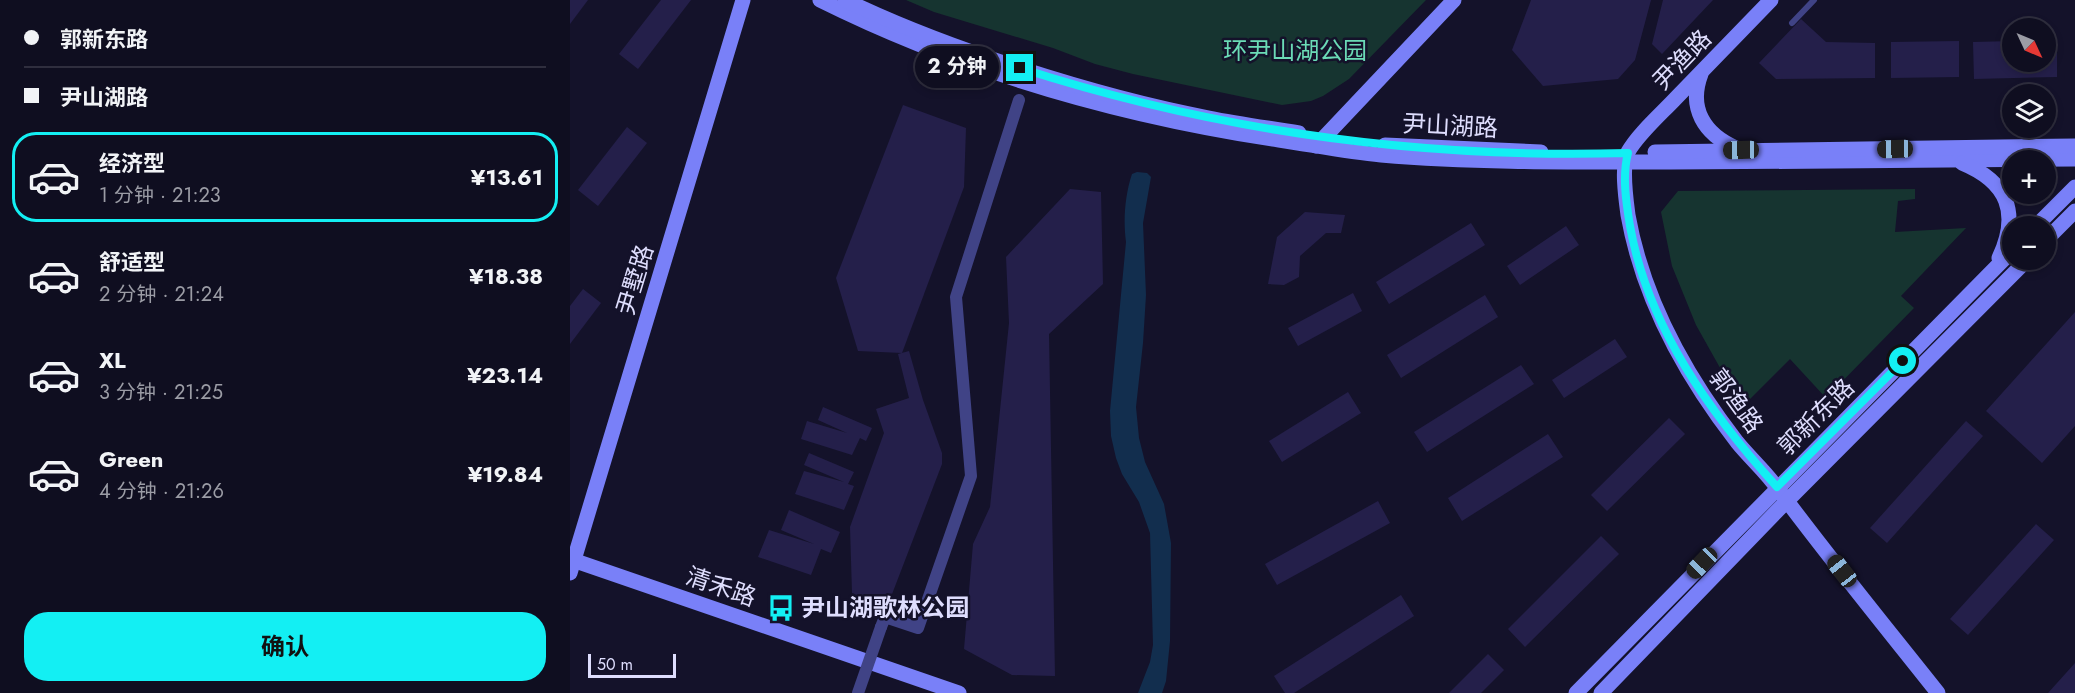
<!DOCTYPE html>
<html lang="zh">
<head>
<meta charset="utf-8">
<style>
  :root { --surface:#0f0e20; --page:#1d1c2d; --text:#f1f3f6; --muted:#9b9ca5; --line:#2f2e3e; --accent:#13eff3 }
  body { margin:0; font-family:Jost,"Noto Sans SC",sans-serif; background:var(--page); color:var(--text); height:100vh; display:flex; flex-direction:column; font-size:22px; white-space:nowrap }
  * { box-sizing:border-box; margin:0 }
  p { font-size:20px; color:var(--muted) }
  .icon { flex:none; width:33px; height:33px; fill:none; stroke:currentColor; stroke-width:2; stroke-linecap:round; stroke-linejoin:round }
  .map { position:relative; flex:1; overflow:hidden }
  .side { display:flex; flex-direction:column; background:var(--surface); width:570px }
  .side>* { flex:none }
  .hud { display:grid; align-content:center; height:132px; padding:0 24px; background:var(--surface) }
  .needle { width:39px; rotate:134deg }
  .controls { position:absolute; left:1432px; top:18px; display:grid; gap:12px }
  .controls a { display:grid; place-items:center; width:54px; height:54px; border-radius:50%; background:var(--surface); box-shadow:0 3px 9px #0003,0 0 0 2px var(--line); font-size:30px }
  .scale { position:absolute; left:18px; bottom:15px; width:88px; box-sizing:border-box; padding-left:6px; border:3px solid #deddfd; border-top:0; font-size:16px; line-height:21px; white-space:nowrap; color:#deddfd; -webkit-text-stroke:4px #14122a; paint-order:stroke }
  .end { position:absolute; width:27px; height:27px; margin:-14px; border:8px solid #13eff3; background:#111; box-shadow:0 0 0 3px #111 }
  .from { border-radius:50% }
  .bubble { position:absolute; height:42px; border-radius:21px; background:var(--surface); box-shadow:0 3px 9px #0003,0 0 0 2px var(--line); font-size:20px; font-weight:700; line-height:42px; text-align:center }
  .car { position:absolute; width:18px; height:36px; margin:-18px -9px; border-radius:8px; box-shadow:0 0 4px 2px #0007; background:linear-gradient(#222 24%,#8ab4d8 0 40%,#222 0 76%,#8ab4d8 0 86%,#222 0) }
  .hud b { display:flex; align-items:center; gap:21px; height:57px; font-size:22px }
  .hud b+b { border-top:2px solid var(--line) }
  .hud i { width:15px; height:15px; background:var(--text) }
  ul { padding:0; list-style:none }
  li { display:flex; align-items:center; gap:18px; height:90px; margin:0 12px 9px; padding:0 12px; border:3px solid transparent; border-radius:24px }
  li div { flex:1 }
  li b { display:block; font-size:22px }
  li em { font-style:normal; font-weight:700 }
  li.on { border-color:var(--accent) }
  li>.icon { width:54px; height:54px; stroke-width:1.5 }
  .cta { display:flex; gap:12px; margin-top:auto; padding:12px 24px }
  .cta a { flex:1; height:69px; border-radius:24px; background:var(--accent); color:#111; font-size:24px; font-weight:700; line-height:69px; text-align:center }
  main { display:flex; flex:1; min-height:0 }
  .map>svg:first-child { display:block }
  .green { fill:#163430 }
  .water { fill:#122e4e }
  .building { fill:#241f4a }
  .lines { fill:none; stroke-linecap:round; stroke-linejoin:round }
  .lane { stroke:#404386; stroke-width:6 }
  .street { stroke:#404386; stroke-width:12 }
  .secondary { stroke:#7980f8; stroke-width:15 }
  .street-bridge { stroke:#404386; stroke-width:12 }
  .route { stroke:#13eff3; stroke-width:8 }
  .labels { text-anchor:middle; stroke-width:5; stroke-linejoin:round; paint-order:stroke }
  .park-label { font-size:24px; fill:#6bdbb6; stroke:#14122a }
  .street-label { font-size:24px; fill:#deddfd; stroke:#14122a }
  .poi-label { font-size:24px; font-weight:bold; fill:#deddfd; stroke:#14122a; text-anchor:start }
</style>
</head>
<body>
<main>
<section class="side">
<div class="hud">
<b><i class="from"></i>郭新东路</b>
<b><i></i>尹山湖路</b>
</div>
<ul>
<li class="on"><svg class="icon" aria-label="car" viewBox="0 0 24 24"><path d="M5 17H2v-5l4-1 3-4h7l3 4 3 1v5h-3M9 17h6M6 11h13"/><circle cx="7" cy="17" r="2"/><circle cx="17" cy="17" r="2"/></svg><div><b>经济型</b><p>1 分钟 · 21:23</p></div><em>¥13.61</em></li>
<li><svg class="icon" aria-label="car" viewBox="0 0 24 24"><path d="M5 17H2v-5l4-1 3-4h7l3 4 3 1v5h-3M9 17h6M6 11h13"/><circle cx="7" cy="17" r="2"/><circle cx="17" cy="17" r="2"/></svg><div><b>舒适型</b><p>2 分钟 · 21:24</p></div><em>¥18.38</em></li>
<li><svg class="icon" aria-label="car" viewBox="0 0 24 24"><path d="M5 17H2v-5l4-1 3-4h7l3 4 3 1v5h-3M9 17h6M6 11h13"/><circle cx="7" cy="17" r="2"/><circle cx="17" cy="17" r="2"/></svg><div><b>XL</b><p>3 分钟 · 21:25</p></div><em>¥23.14</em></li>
<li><svg class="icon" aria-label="car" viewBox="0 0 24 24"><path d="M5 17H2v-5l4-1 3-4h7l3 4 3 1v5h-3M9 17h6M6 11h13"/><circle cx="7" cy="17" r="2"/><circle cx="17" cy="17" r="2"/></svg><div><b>Green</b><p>4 分钟 · 21:26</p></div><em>¥19.84</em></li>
</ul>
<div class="cta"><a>确认</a></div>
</section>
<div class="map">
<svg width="1505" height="693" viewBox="0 0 1505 693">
  <rect width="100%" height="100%" fill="#14122a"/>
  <g class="green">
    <polygon points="336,0 856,0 779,79 753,96 741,101 712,105 563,74 525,64 483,48 364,12"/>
    <polygon points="1345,189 1345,199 1328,201 1325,232 1396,228 1331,296 1344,308 1256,398 1220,359 1172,407 1126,325 1102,266 1091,212 1108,191"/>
  </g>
  <path class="water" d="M567,172L577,173L581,177L573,223L576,295L573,343L566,407L569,438L575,462L594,504L601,543L600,641L596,681L592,693H568L580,662L583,645L580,533L569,502L552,474L546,458L541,436L540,411L556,242C553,220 555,195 562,174Z"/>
  <g class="building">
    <polygon points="0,0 18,0 0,24"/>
    <polygon points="91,0 121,0 68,69 49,54"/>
    <polygon points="961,0 1081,0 1065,60 1048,79 973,86 942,50"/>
    <polygon points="1093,0 1143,0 1092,54 1082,44"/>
    <polygon points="1231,19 1256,42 1305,43 1305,78 1206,79 1189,63"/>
    <polygon points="1476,40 1487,40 1487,77 1404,79 1403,42 1443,41 1443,62 1476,62"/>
    <polygon points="1389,41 1389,77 1321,78 1321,42"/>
    <polygon points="333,105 396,128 394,187 332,353 288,351 266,278"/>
    <polygon points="57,127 77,143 28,206 8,190"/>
    <polygon points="500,189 531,192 533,284 479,334 485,676 442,675 394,649 403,544 420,507 439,323 436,257"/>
    <polygon points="735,212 775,215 771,233 756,233 730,256 729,277 714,285 698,284 707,237"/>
    <polygon points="901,223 915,245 819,304 806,282"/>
    <polygon points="996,226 1009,245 950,285 937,266"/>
    <polygon points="13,289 31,303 0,344 0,306"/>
    <polygon points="783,293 792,311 728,346 718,328"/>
    <polygon points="915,295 928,317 831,378 817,355"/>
    <polygon points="1505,312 1505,426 1472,463 1416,411"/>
    <polygon points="1045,339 1057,357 994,398 982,380"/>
    <polygon points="339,351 353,400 372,453 372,464 319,602 304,595 295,599 282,593 280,527 314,433 306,409 339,398 328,354"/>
    <polygon points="951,365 964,384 857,452 844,432"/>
    <polygon points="778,392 791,413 712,462 699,441"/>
    <polygon points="253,407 302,428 296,441 290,438 282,455 231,439 237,421 277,433 248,420"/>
    <polygon points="1099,418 1115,434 1037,511 1021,495"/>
    <polygon points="1396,421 1413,436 1317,543 1300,528"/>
    <polygon points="978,434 993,457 892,521 878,498"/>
    <polygon points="239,453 284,472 278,484 284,486 274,510 225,494 234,471 274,482 234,465"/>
    <polygon points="808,501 820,523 707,585 695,564"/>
    <polygon points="219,510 270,532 261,553 251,549 241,575 188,557 199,530 244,544 211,530"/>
    <polygon points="1466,524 1484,540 1398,635 1380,619"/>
    <polygon points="1031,536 1049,554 955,647 938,629"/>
    <polygon points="831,595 844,616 724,693 715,693 704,676"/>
    <polygon points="918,654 934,670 911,693 879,693"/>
    <polygon points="1505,663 1505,693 1478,693"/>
  </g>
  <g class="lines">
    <polyline class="lane" points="1222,23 1244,0"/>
    <polyline class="street" points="311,627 315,617 348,628 401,476 386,297 449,100"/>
    <g class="secondary">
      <path d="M250,0C395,72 549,116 709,140C743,145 777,152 811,155C907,163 1003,162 1100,162C1235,161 1370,161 1505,159"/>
      <path d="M275,0C331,27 390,49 449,68C511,88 575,106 639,118C669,124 699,128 729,133"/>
      <path d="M1201,0C1169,33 1138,65 1106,98C1092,113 1068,134 1058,152C1051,166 1056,200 1058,215C1073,299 1115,375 1167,442C1180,458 1196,472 1208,489C1260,559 1314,625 1368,693"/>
      <path d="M1131,74C1118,108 1134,134 1166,148"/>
      <polyline points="815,145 971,152"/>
      <polyline points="746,146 884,0"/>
      <polyline points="1085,152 1505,146"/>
      <path d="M1392,163C1438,182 1450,213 1429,258"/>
      <polyline points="1466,226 1505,187"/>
      <polyline points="1476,240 1505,211"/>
      <polyline points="0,559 389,693"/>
      <polyline points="0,573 173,0"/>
      <polyline points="1006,693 1443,250"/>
      <polyline points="1031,693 1207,511 1457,260"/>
    </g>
    <polyline class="street-bridge" points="288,693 311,627"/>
  </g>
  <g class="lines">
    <path class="route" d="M450,68C646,131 852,159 1058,153C1052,176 1056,202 1060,226C1078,327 1140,413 1207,487L1333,361"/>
  </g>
  <defs>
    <symbol id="bus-bare" viewBox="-9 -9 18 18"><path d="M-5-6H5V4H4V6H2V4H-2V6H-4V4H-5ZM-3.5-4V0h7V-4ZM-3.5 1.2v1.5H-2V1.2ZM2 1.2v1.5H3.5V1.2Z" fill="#13eff3" stroke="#14122a" stroke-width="2.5" paint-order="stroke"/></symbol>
  </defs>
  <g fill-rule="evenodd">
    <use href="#bus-bare" x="192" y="589" width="38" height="38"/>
  </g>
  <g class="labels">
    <g class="park-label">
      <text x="725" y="59">环尹山湖公园</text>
    </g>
    <g class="street-label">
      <text transform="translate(1112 60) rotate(-46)" y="8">尹渔路</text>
      <text transform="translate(880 126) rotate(3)" y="8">尹山湖路</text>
      <text transform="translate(65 280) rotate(-73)" y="8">尹墅路</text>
      <text transform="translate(1166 401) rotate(54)" y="8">郭渔路</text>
      <text transform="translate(1246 417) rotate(-45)" y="8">郭新东路</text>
      <text transform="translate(151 587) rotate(19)" y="8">清禾路</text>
    </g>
    <g class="poi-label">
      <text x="231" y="616">尹山湖歌林公园</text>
    </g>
  </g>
</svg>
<div class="controls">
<a><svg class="needle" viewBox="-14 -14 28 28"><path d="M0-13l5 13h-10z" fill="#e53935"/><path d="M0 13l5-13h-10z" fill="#9b9ca5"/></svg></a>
<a><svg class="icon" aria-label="layers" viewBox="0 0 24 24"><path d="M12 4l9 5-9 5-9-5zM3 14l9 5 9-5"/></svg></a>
<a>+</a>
<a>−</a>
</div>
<div class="scale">50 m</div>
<i class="end from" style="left:1333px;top:361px"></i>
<i class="end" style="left:450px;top:68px"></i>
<div class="bubble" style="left:345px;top:46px;width:84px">2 分钟</div>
<i class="car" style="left:1325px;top:149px;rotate:269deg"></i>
<i class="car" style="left:1171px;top:150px;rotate:269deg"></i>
<i class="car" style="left:1132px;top:563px;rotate:224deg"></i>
<i class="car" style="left:1272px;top:571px;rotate:322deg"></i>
</div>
</main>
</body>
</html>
